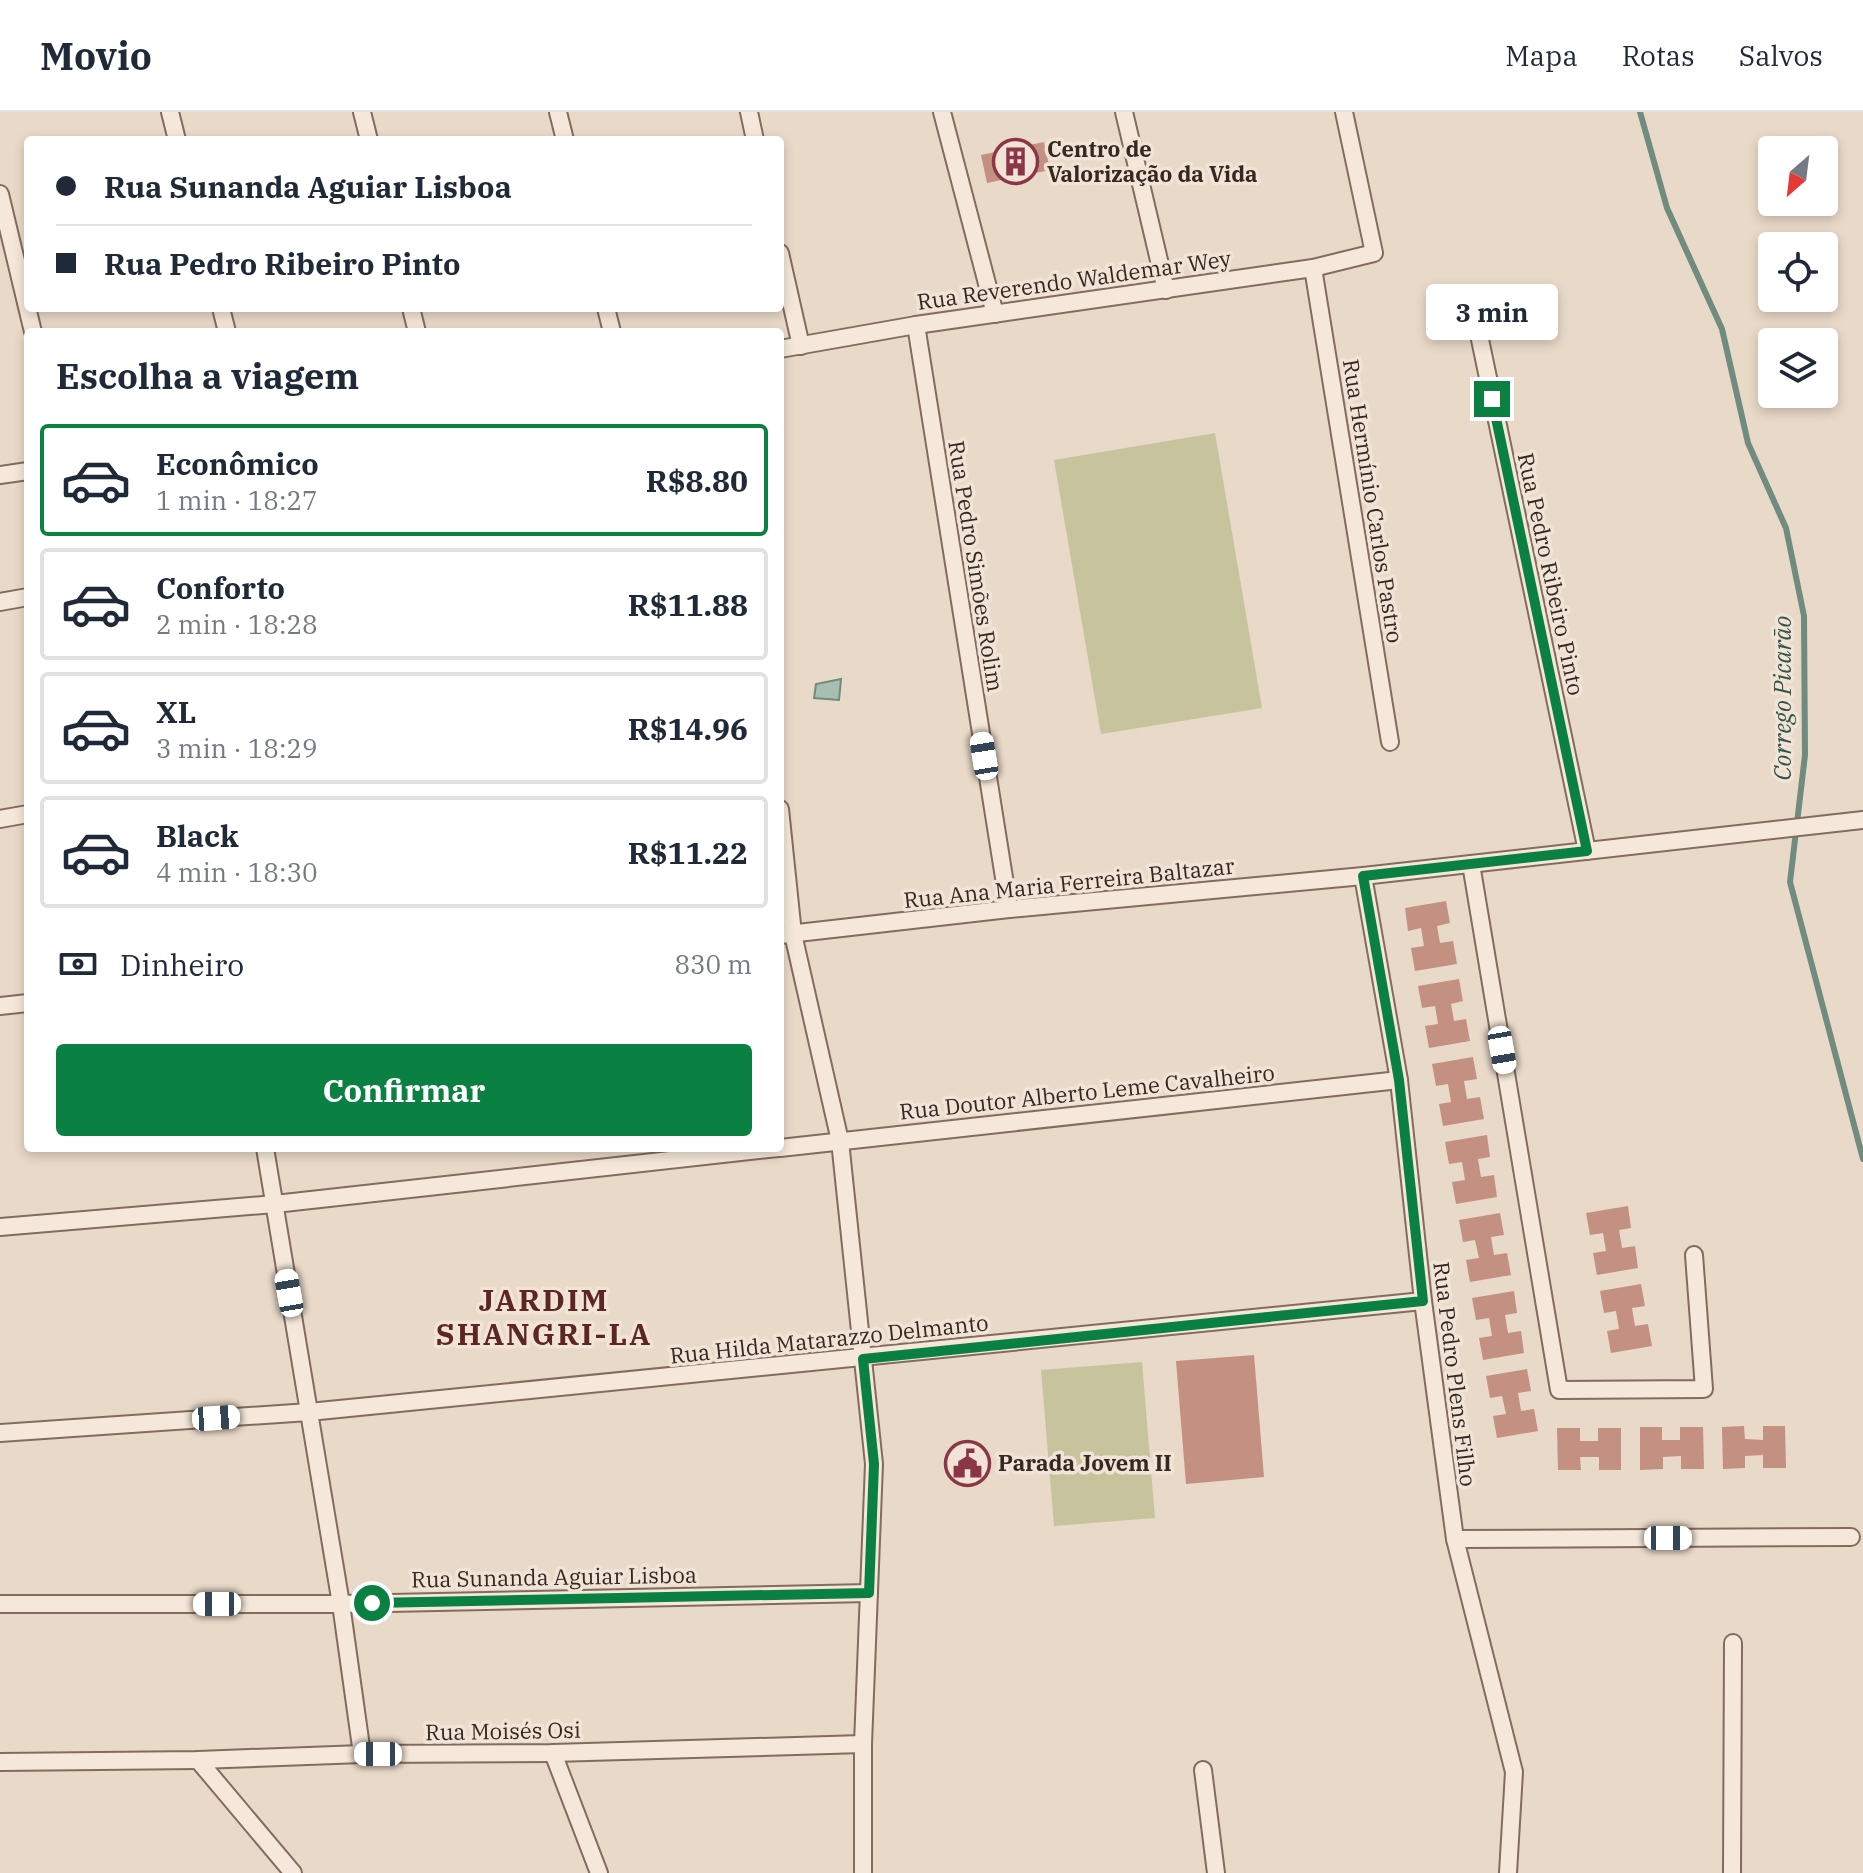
<!DOCTYPE html>
<html lang="pt">
<head>
<meta charset="utf-8">
<style>
  :root { --surface:#fff; --page:#f6f6f7; --text:#1f2937; --muted:#747a83; --line:#e0e1e3; --accent:#0b8043 }
  body { margin:0; font-family:"IBM Plex Serif",serif; background:var(--page); color:var(--text); height:100vh; display:flex; flex-direction:column; font-size:30px; white-space:nowrap }
  * { box-sizing:border-box; margin:0 }
  p { font-size:26px; color:var(--muted) }
  .icon { flex:none; width:44px; height:44px; fill:none; stroke:currentColor; stroke-width:2; stroke-linecap:round; stroke-linejoin:round }
  .map { position:relative; flex:1; overflow:hidden }
  .panel { position:absolute; left:24px; top:216px; width:760px; height:824px; display:flex; flex-direction:column; background:var(--surface); border-radius:8px; box-shadow:0 4px 12px #0003 }
  .panel>* { flex:none }
  .guide { position:absolute; left:24px; top:24px; width:760px; height:176px; border-radius:8px; box-shadow:0 4px 12px #0003; display:grid; align-content:center; height:176px; padding:0 32px; background:var(--surface) }
  .needle { width:52px; rotate:208deg }
  .controls { position:absolute; left:1758px; top:24px; display:grid; gap:16px }
  .controls a { display:grid; place-items:center; width:80px; height:80px; border-radius:8px; background:var(--surface); box-shadow:0 4px 12px #0003; font-size:40px }
  .end { position:absolute; width:36px; height:36px; margin:-18px; border:10px solid #0b8043; background:#fff; box-shadow:0 0 0 4px #fff }
  .from { border-radius:50% }
  .bubble { position:absolute; height:56px; border-radius:8px; background:var(--surface); box-shadow:0 4px 12px #0003; font-size:26px; font-weight:700; line-height:56px; text-align:center }
  .car { position:absolute; width:24px; height:48px; margin:-24px -12px; border-radius:10px; box-shadow:0 0 6px 2px #0007; background:linear-gradient(#fff 24%,#345 0 40%,#fff 0 76%,#345 0 86%,#fff 0) }
  .guide b { display:flex; align-items:center; gap:28px; height:76px; font-size:30px }
  .guide b+b { border-top:2px solid var(--line) }
  .guide i { width:20px; height:20px; background:var(--text) }
  ul { padding:0; list-style:none }
  li { display:flex; align-items:center; gap:24px; height:112px; margin:0 16px 12px; padding:0 16px; border:4px solid var(--line); border-radius:8px }
  li div { flex:1 }
  li b { display:block; font-size:30px }
  li em { font-style:normal; font-weight:700 }
  li.active { border-color:var(--accent) }
  li>.icon { width:72px; height:72px; stroke-width:1.5 }
  h2 { padding:0 32px; font-size:36px; line-height:96px }
  .pay { display:flex; align-items:center; gap:20px; height:88px; padding:0 32px; font-size:30px }
  .pay p { margin-inline-start:auto }
  .primary-button { display:flex; gap:16px; margin-top:auto; padding:16px 32px }
  .primary-button a { flex:1; height:92px; border-radius:8px; background:var(--accent); color:#fff; font-size:32px; font-weight:700; line-height:92px; text-align:center }
  header { display:flex; align-items:center; gap:48px; box-sizing:border-box; height:112px; padding:0 40px; background:var(--surface); border-bottom:2px solid var(--line) }
  header strong { font-size:38px }
  nav { display:flex; gap:44px; margin-inline-start:auto; font-size:28px }
  .map>svg:first-child { display:block }
  .green { fill:#c6c39d }
  .water { fill:#a8beb3; stroke:#708b7f; stroke-width:2 }
  .lines { fill:none; stroke-linecap:round; stroke-linejoin:round }
  .stream { stroke:#708b7f; stroke-width:6 }
  .building { fill:#c39082 }
  .minor-casing { stroke:#836b5f; stroke-width:20 }
  .minor { stroke:#f5e8da; stroke-width:16 }
  .route { stroke:#0b8043; stroke-width:10 }
  .labels { text-anchor:middle; stroke-width:7; stroke-linejoin:round; paint-order:stroke }
  .poi-label { font-size:22px; font-weight:bold; fill:#352721; stroke:#f1e4d6; text-anchor:start }
  .street-label { font-size:22px; fill:#352721; stroke:#f1e4d6 }
  .water-label { font-size:24px; font-style:italic; fill:#32534a; stroke:#f1e4d6 }
  .district-label { font-size:30px; font-weight:bold; letter-spacing:2px; fill:#5d2625; stroke:#f1e4d6 }
</style>
</head>
<body>
<header>
<strong>Movio</strong>
<nav><a>Mapa</a><a>Rotas</a><a>Salvos</a></nav>
</header>
<div class="map">
<svg width="1863" height="1761" viewBox="0 0 1863 1761">
  <rect width="100%" height="100%" fill="#e9d9c8"/>
  <g class="green">
    <polygon points="1215,321 1262,596 1101,622 1054,348"/>
    <polygon points="1142,1250 1155,1406 1054,1414 1041,1258"/>
  </g>
  <polygon class="water" points="841,567 839,588 814,586 816,572"/>
  <g class="lines">
    <polyline class="stream" points="1640,0 1667,96 1722,217 1748,331 1786,416 1804,504 1805,643 1790,770 1863,1047"/>
  </g>
  <g class="building">
    <polygon points="1044,30 1050,58 987,71 981,43"/>
    <polygon points="1446,789 1450,811 1437,814 1440,831 1453,829 1457,852 1415,859 1411,836 1424,834 1421,816 1408,819 1405,796"/>
    <polygon points="1459,867 1463,889 1451,892 1454,909 1466,907 1470,929 1429,936 1425,914 1438,912 1435,894 1422,896 1418,874"/>
    <polygon points="1473,945 1477,967 1464,969 1467,987 1480,985 1484,1007 1443,1014 1439,992 1451,990 1448,972 1436,974 1432,952"/>
    <polygon points="1487,1023 1490,1045 1478,1047 1481,1065 1494,1063 1497,1085 1456,1092 1452,1070 1465,1068 1462,1050 1449,1052 1445,1030"/>
    <polygon points="1628,1094 1631,1116 1619,1118 1622,1136 1635,1134 1638,1156 1597,1163 1593,1141 1606,1139 1603,1121 1590,1123 1586,1101"/>
    <polygon points="1500,1101 1504,1123 1491,1125 1494,1143 1507,1141 1511,1163 1470,1170 1466,1148 1479,1146 1475,1128 1463,1130 1459,1108"/>
    <polygon points="1641,1172 1645,1194 1632,1196 1635,1214 1648,1212 1652,1234 1611,1241 1607,1219 1619,1217 1616,1199 1604,1201 1600,1179"/>
    <polygon points="1514,1179 1517,1201 1505,1203 1508,1221 1521,1219 1524,1241 1483,1248 1479,1226 1492,1224 1489,1206 1476,1208 1472,1186"/>
    <polygon points="1254,1243 1264,1365 1186,1372 1176,1249"/>
    <polygon points="1527,1257 1531,1279 1518,1281 1521,1299 1534,1297 1538,1319 1497,1326 1493,1304 1506,1302 1502,1284 1490,1286 1486,1264"/>
    <polygon points="1744,1314 1745,1327 1763,1328 1763,1314 1785,1314 1786,1356 1763,1356 1763,1343 1745,1344 1745,1356 1723,1357 1722,1315"/>
    <polygon points="1640,1315 1662,1315 1662,1328 1680,1328 1680,1315 1703,1315 1704,1357 1681,1357 1681,1344 1663,1345 1663,1357 1640,1358"/>
    <polygon points="1557,1316 1580,1316 1580,1329 1598,1329 1598,1316 1621,1316 1621,1358 1599,1358 1599,1345 1580,1345 1581,1358 1558,1358"/>
  </g>
  <g class="lines">
    <defs>
      <g id="minor">
        <polyline points="170,0 177,28"/>
        <polyline points="362,0 369,28"/>
        <polyline points="558,0 565,28"/>
        <polyline points="749,0 755,28"/>
        <polyline points="942,0 995,202"/>
        <polyline points="1124,0 1166,178"/>
        <polyline points="0,82 33,220"/>
        <polyline points="780,141 801,234"/>
        <polyline points="1313,156 1390,630"/>
        <polyline points="1473,194 1587,739"/>
        <polyline points="221,196 227,220"/>
        <polyline points="411,196 417,220"/>
        <polyline points="606,196 612,220"/>
        <polyline points="916,213 1009,797"/>
        <polyline points="780,237 916,213 1313,156 1374,141 1344,0"/>
        <polyline points="0,363 28,359"/>
        <polyline points="0,490 28,485"/>
        <polyline points="780,697 793,822 840,1029 874,1352 863,1632 863,1761"/>
        <polyline points="0,707 28,702"/>
        <polyline points="1471,752 1559,1278 1704,1277 1694,1143"/>
        <polyline points="1363,764 1399,968 1423,1189 1455,1427 1514,1660 1508,1761"/>
        <polyline points="780,823 1009,797 1363,764 1863,708"/>
        <polyline points="0,894 28,891"/>
        <polyline points="265,1036 341,1492 362,1642"/>
        <polyline points="780,1036 1399,968"/>
        <polyline points="0,1115 275,1092 778,1036"/>
        <polyline points="0,1321 309,1300 1423,1189"/>
        <polyline points="1455,1427 1851,1425"/>
        <polyline points="0,1492 341,1492 869,1481"/>
        <polyline points="553,1641 599,1761"/>
        <polyline points="198,1648 293,1761"/>
        <polyline points="0,1650 198,1648 362,1642 553,1641 863,1632"/>
        <polyline points="1203,1658 1216,1761"/>
        <polyline points="1732,1761 1733,1531"/>
      </g>
    </defs>
    <use href="#minor" class="minor-casing"/>
    <use href="#minor" class="minor"/>
  </g>
  <g class="lines">
    <polyline class="route" points="372,1491 869,1481 874,1352 863,1247 1423,1189 1399,968 1363,764 1587,739 1492,287"/>
  </g>
  <defs>
    <symbol id="building-ring" viewBox="-11 -11 22 22"><circle r="9.5" fill="#f1e4d6" stroke="#8b3648" stroke-width="1.5"/><path d="M-4-6H4V6H1V3H-1V6H-4ZM-2.5-4.3h1.7v1.8h-1.7ZM.8-4.3h1.7v1.8H.8ZM-2.5-1h1.7V.8h-1.7ZM.8-1h1.7V.8H.8Z" fill="#8b3648"/></symbol>
    <symbol id="civic-ring" viewBox="-11 -11 22 22"><circle r="9.5" fill="#f1e4d6" stroke="#8b3648" stroke-width="1.5"/><path d="M-.6-6.5H3V-4.5H.6V-3L4-1V1h2V6H-6V1h2V-1L-.6-3ZM-1.2 2.5V6h2.4V2.5Z" fill="#8b3648"/></symbol>
  </defs>
  <g fill-rule="evenodd">
    <use href="#building-ring" x="990" y="24" width="51" height="51"/>
    <use href="#civic-ring" x="942" y="1326" width="51" height="51"/>
  </g>
  <g class="labels">
    <g class="poi-label">
      <text x="1047" y="45">Centro de<tspan x="1047" dy="25">Valorização da Vida</tspan></text>
      <text x="998" y="1359">Parada Jovem II</text>
    </g>
    <g class="street-label">
      <text transform="translate(1074 168) rotate(-8)" y="8">Rua Reverendo Waldemar Wey</text>
      <text transform="translate(1373 389) rotate(81)" y="8">Rua Hermínio Carlos Pastro</text>
      <text transform="translate(976 454) rotate(81)" y="8">Rua Pedro Simões Rolim</text>
      <text transform="translate(1551 462) rotate(78)" y="8">Rua Pedro Ribeiro Pinto</text>
      <text transform="translate(1069 771) rotate(-6)" y="8">Rua Ana Maria Ferreira Baltazar</text>
      <text transform="translate(1087 980) rotate(-6)" y="8">Rua Doutor Alberto Leme Cavalheiro</text>
      <text transform="translate(829 1227) rotate(-6)" y="8">Rua Hilda Matarazzo Delmanto</text>
      <text transform="translate(1455 1262) rotate(83)" y="8">Rua Pedro Plens Filho</text>
      <text transform="translate(554 1465) rotate(-1)" y="8">Rua Sunanda Aguiar Lisboa</text>
      <text transform="translate(503 1619) rotate(-1)" y="8">Rua Moisés Osi</text>
    </g>
    <g class="water-label">
      <text transform="translate(1783 586) rotate(-90)" y="8">Corrego Picarão</text>
    </g>
    <g class="district-label">
      <text x="544" y="1199">JARDIM<tspan x="544" dy="34">SHANGRI-LA</tspan></text>
    </g>
  </g>
</svg>
<div class="controls">
<a><svg class="needle" viewBox="-14 -14 28 28"><path d="M0-13l5 13h-10z" fill="#e53935"/><path d="M0 13l5-13h-10z" fill="#747a83"/></svg></a>
<a><svg class="icon" aria-label="locate" viewBox="0 0 24 24"><circle cx="12" cy="12" r="6"/><path d="M12 2v4M12 18v4M2 12h4M18 12h4"/></svg></a>
<a><svg class="icon" aria-label="layers" viewBox="0 0 24 24"><path d="M12 4l9 5-9 5-9-5zM3 14l9 5 9-5"/></svg></a>
</div>
<i class="end from" style="left:372px;top:1491px"></i>
<i class="end" style="left:1492px;top:287px"></i>
<div class="bubble" style="left:1426px;top:172px;width:132px">3 min</div>
<i class="car" style="left:984px;top:644px;rotate:351deg"></i>
<i class="car" style="left:1502px;top:938px;rotate:170deg"></i>
<i class="car" style="left:289px;top:1181px;rotate:350deg"></i>
<i class="car" style="left:216px;top:1306px;rotate:86deg"></i>
<i class="car" style="left:1668px;top:1426px;rotate:90deg"></i>
<i class="car" style="left:217px;top:1492px;rotate:270deg"></i>
<i class="car" style="left:378px;top:1642px;rotate:270deg"></i>
<div class="guide">
<b><i class="from"></i>Rua Sunanda Aguiar Lisboa</b>
<b><i></i>Rua Pedro Ribeiro Pinto</b>
</div>
<section class="panel">
<h2>Escolha a viagem</h2>
<ul>
<li class="active"><svg class="icon" aria-label="car" viewBox="0 0 24 24"><path d="M5 17H2v-5l4-1 3-4h7l3 4 3 1v5h-3M9 17h6M6 11h13"/><circle cx="7" cy="17" r="2"/><circle cx="17" cy="17" r="2"/></svg><div><b>Econômico</b><p>1 min · 18:27</p></div><em>R$8.80</em></li>
<li><svg class="icon" aria-label="car" viewBox="0 0 24 24"><path d="M5 17H2v-5l4-1 3-4h7l3 4 3 1v5h-3M9 17h6M6 11h13"/><circle cx="7" cy="17" r="2"/><circle cx="17" cy="17" r="2"/></svg><div><b>Conforto</b><p>2 min · 18:28</p></div><em>R$11.88</em></li>
<li><svg class="icon" aria-label="car" viewBox="0 0 24 24"><path d="M5 17H2v-5l4-1 3-4h7l3 4 3 1v5h-3M9 17h6M6 11h13"/><circle cx="7" cy="17" r="2"/><circle cx="17" cy="17" r="2"/></svg><div><b>XL</b><p>3 min · 18:29</p></div><em>R$14.96</em></li>
<li><svg class="icon" aria-label="car" viewBox="0 0 24 24"><path d="M5 17H2v-5l4-1 3-4h7l3 4 3 1v5h-3M9 17h6M6 11h13"/><circle cx="7" cy="17" r="2"/><circle cx="17" cy="17" r="2"/></svg><div><b>Black</b><p>4 min · 18:30</p></div><em>R$11.22</em></li>
</ul>
<div class="pay"><svg class="icon" aria-label="cash" viewBox="0 0 24 24"><path d="M3 7h18v10H3z"/><circle cx="12" cy="12" r="2"/></svg>Dinheiro<p>830 m</p></div>
<div class="primary-button"><a>Confirmar</a></div>
</section>
</div>
</body>
</html>
